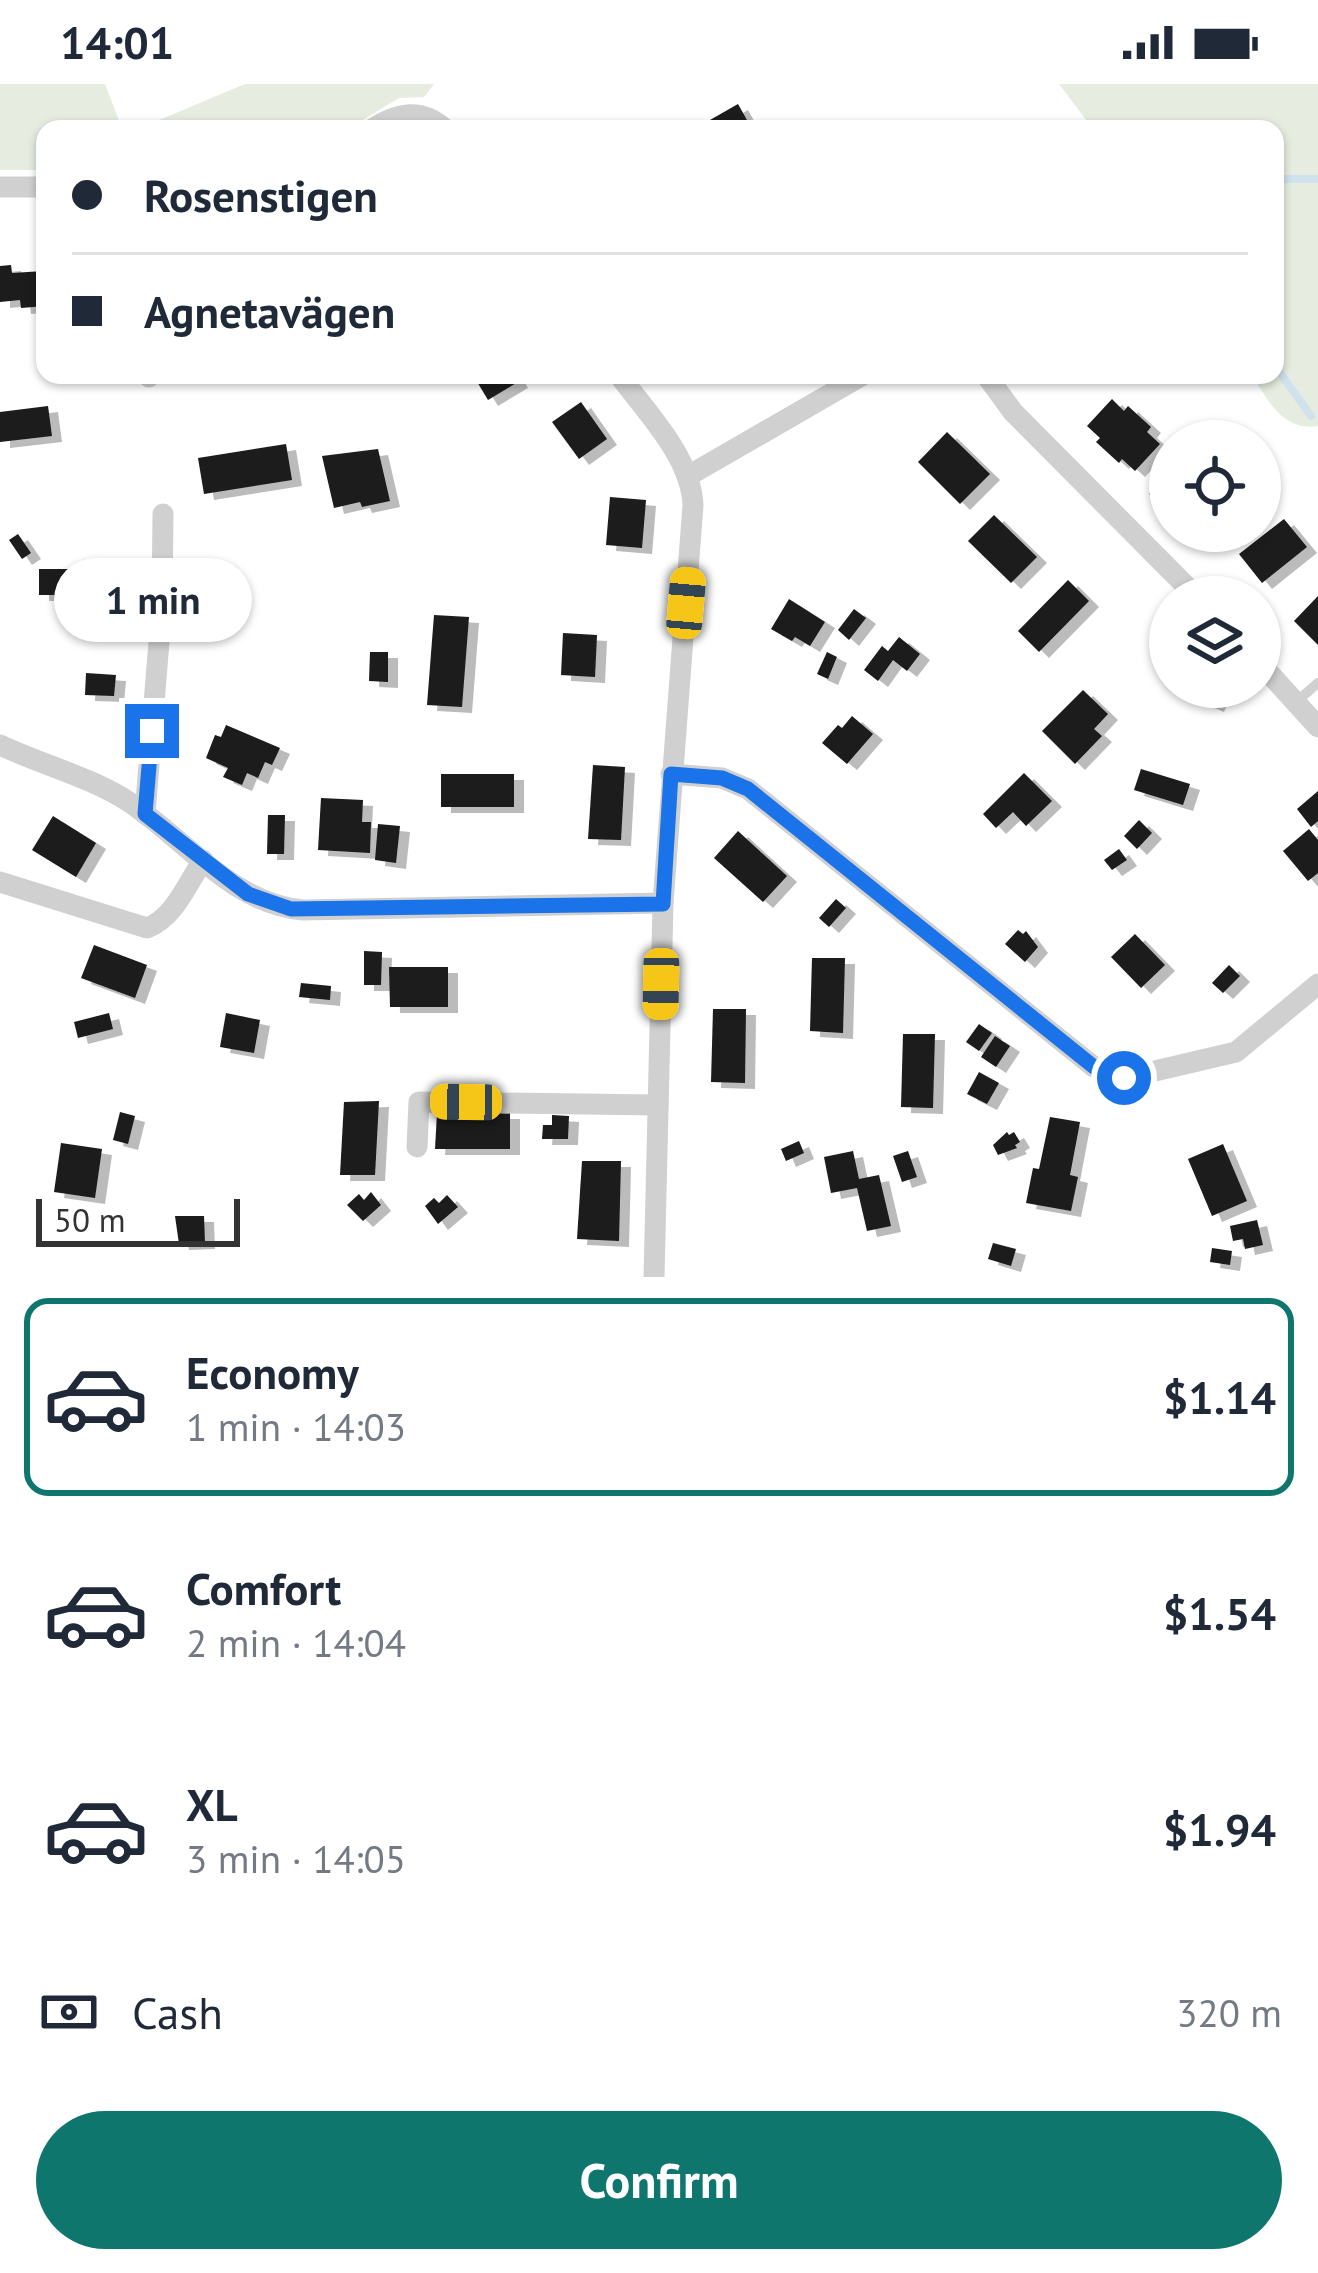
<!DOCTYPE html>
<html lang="en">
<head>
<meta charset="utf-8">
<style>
  :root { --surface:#fff; --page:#f6f6f7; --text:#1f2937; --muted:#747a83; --line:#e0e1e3; --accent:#0f766e }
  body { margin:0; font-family:"PT Sans",sans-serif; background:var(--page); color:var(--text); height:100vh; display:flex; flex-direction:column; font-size:45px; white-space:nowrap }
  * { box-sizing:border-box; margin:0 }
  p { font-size:39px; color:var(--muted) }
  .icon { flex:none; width:66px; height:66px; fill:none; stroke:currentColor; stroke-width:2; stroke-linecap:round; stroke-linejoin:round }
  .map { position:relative; height:1193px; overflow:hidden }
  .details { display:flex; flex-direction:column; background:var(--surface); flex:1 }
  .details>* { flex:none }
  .hud { position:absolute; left:36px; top:36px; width:1248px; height:264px; border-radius:24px; box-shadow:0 3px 9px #0004; display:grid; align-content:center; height:264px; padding:0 36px; background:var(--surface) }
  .fabs { position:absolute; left:1149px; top:336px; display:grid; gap:24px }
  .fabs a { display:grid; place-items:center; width:132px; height:132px; border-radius:50%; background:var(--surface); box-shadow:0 3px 9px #0004; font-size:60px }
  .scale { position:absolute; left:36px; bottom:30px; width:204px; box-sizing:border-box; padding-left:12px; border:6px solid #333; border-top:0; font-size:33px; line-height:42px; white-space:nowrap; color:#333; -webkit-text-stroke:9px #fff; paint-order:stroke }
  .end { position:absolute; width:54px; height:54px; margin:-27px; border:15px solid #1a73e8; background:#fff; box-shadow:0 0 0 6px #fff }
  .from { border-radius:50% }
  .bubble { position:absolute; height:84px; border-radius:42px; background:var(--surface); box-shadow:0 3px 9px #0004; font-size:39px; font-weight:700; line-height:84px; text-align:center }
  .car { position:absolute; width:36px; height:72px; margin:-36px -18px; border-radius:15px; box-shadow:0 0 9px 3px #0007; background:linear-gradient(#f5c518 24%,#345 0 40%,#f5c518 0 76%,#345 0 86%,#f5c518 0) }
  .hud b { display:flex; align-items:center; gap:42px; height:114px; font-size:45px }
  .hud b+b { border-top:3px solid var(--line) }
  .hud i { width:30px; height:30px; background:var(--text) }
  ul { padding:21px 0 0; list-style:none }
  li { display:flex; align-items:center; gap:36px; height:198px; margin:0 24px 18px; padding:0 12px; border:6px solid transparent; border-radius:24px }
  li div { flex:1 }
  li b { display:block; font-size:45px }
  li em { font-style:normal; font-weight:700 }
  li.current { border-color:var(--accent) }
  li>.icon { width:108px; height:108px; stroke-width:1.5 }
  .pay { display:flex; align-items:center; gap:30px; height:132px; padding:0 36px; font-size:45px }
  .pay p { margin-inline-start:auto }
  .action { display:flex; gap:24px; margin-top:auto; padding:24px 36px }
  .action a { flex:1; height:138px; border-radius:72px; background:var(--accent); color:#fff; font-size:48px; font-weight:700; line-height:138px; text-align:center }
  .status { display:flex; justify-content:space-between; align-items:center; height:84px; padding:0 60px; background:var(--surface); direction:ltr }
  .status svg { height:33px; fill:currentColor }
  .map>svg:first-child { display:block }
  .green { fill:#e6ecdf }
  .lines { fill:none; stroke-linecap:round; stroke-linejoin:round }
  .stream { stroke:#cfe2ee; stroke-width:8 }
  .building { fill:#1a1a1a; filter:url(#shadow) }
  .service { stroke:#d0d0d0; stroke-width:10 }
  .minor { stroke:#d0d0d0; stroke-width:21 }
  .route { stroke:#1a73e8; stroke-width:15 }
</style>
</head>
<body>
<div class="status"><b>14:01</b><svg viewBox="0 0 49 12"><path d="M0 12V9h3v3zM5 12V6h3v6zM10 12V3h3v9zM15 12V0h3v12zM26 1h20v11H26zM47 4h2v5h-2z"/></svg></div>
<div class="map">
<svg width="1318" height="1193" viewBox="0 0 1318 1193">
  <defs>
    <filter id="shadow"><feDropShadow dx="10" dy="6" stdDeviation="0" flood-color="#0004"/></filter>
  </defs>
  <rect width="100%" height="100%" fill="#fff"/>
  <g class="green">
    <polygon points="0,0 105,0 120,39 140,44 245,0 434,0 424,13 399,14 348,45 45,45 45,86 0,86"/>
    <path d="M1059,0H1318V342C1284,348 1267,316 1252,291H1275V45H1093Z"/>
  </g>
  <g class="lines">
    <g class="stream">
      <polyline points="1275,95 1318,95"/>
      <polyline points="1275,282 1311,332"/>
    </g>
  </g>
  <g class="building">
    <polygon points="738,20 752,45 706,45 703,40"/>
    <polygon points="11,181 12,189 44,187 45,222 21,224 20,216 0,218 0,182"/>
    <polygon points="473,291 514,291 518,298 488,316"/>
    <polygon points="1112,315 1124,327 1128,322 1151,343 1147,348 1160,360 1135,387 1122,375 1119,379 1096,358 1100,354 1087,342"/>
    <polygon points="581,318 607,355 579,375 552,338"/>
    <polygon points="48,322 52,352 0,358 0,328"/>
    <polygon points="947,348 990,390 960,420 918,378"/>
    <polygon points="286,360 292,396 204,410 198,374"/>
    <polygon points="378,365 390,417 362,423 360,418 334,424 322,372"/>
    <polygon points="1170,387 1170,408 1160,419 1149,410"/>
    <polygon points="610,413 646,416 642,464 606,461"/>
    <polygon points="994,431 1037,473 1011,499 968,457"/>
    <polygon points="1284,435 1307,463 1262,499 1239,470"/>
    <polygon points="18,450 31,469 22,475 9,456"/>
    <polygon points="39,485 73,485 73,490 86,490 86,511 73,511 73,517 55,517 55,511 39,511"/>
    <polygon points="1068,496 1089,517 1039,568 1018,547"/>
    <polygon points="1318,512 1318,561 1294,537"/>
    <polygon points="789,515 825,538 810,562 795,553 792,557 771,545"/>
    <polygon points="854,525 866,534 849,556 838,546"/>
    <polygon points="434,531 469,533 462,623 427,621"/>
    <polygon points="563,549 597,551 595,593 561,591"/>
    <polygon points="899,553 920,570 907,587 893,576 878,597 864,586 882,562 888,567"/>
    <polygon points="370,568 388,568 388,598 369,597"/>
    <polygon points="827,568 837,573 828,595 817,590"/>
    <polygon points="86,589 116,591 114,612 85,611"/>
    <polygon points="1183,603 1222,603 1214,622 1181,608"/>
    <polygon points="1083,606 1108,630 1094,645 1102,652 1075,680 1042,647"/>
    <polygon points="852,632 873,650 847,680 822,659 838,641 842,644"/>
    <polygon points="226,641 280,664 272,681 265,678 258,694 247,689 242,701 223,693 228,684 206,674 215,651 221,653"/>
    <polygon points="593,681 625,683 621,756 588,755"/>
    <polygon points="1141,685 1190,700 1183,721 1134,706"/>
    <polygon points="1024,689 1052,717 1026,742 1013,728 996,744 983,730"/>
    <rect x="441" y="690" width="73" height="33"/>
    <polygon points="1318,707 1318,737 1311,743 1297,725"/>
    <polygon points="321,714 363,716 362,738 371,738 370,769 318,766"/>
    <polygon points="268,731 285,731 284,770 267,770"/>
    <polygon points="53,732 96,759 76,793 32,766"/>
    <polygon points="1139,736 1152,749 1137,765 1124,752"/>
    <polygon points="378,740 400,742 396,779 375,776"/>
    <polygon points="1309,745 1318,756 1318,789 1308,797 1283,767"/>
    <polygon points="738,747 787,792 763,818 714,774"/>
    <polygon points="1119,765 1127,776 1112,786 1104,776"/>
    <polygon points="836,815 846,824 829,843 819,834"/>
    <polygon points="1018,846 1023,850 1026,847 1038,863 1025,878 1005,860"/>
    <polygon points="1135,850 1165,881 1141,904 1111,873"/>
    <polygon points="94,861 147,881 135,914 81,894"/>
    <polygon points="364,867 382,868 381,901 364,901"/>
    <polygon points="812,874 845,874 843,949 810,947"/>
    <polygon points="1229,881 1240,892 1223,909 1212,899"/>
    <polygon points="389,883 448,883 448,923 390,923"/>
    <polygon points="301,899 331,902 330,916 299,913"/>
    <polygon points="713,925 746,925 745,999 711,998"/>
    <polygon points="109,929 113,945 78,954 74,938"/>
    <polygon points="226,929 260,936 254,969 220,963"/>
    <polygon points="979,940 992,949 979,967 966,958"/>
    <polygon points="903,950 935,950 933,1024 901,1023"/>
    <polygon points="995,952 1010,962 996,983 981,973"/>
    <polygon points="979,988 999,999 987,1020 967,1010"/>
    <polygon points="379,1017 375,1091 340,1091 344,1018"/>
    <polygon points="120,1028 135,1032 128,1060 113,1056"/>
    <polygon points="437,1029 510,1029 510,1065 435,1065"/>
    <polygon points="552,1031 569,1032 568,1055 542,1055 543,1041 552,1041"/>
    <polygon points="1050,1033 1080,1038 1070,1091 1078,1093 1071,1127 1026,1119 1033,1084 1039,1085"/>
    <polygon points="1007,1048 1009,1051 1014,1048 1020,1058 1015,1061 1017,1064 998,1071 993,1061"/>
    <polygon points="799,1057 804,1069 786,1077 781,1065"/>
    <polygon points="61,1059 102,1065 95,1114 54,1108"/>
    <polygon points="1223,1060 1247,1117 1212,1132 1188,1075"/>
    <polygon points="853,1067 859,1095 879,1091 891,1142 867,1147 857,1104 831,1109 824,1073"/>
    <polygon points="908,1067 917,1093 902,1098 893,1072"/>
    <polygon points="582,1077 621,1077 619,1157 577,1155"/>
    <polygon points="371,1108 381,1121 363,1137 347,1121 359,1110 364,1116"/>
    <polygon points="447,1111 458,1123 438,1140 425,1122 434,1114 439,1119"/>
    <polygon points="175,1132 204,1132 205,1159 179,1160"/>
    <polygon points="1257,1136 1263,1161 1245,1165 1243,1155 1233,1157 1230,1142"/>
    <polygon points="993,1159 1016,1165 1011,1182 988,1175"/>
    <polygon points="1212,1164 1232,1167 1230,1181 1210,1178"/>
  </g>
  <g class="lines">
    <polyline class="service" points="1296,618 1318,599"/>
    <g class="minor">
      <path d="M372,45C397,29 421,23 445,45"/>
      <polyline points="0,103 45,103"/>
      <polyline points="148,291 149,293"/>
      <path d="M619,291C647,329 691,373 693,421L663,819L654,1193"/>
      <polyline points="986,291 1013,328 1197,513"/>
      <polyline points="688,392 863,291"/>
      <polyline points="1260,579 1318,643"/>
      <path d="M0,661C42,681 91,693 129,718C185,755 232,820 303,826L663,819"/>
      <polyline points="671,690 722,694 748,705 1094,983 1125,994 1236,968 1318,900"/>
      <polyline points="145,730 162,521 163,430"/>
      <path d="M0,798L147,844C174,834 188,799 203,776"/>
      <polyline points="417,1063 419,1018 658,1021"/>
    </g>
  </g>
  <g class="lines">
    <polyline class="route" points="152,647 145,730 248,810 291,825 663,820 671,690 722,694 748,705 1094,983 1124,994"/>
  </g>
</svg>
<div class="fabs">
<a><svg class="icon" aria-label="locate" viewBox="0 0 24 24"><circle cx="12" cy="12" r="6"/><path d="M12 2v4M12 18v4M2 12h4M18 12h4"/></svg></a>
<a><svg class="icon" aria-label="layers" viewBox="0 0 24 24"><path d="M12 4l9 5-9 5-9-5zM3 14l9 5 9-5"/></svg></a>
</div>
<div class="scale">50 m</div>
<i class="end from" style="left:1124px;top:994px"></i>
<i class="end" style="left:152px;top:647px"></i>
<div class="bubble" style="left:54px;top:474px;width:198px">1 min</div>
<i class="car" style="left:686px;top:519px;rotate:5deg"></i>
<i class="car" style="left:661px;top:900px;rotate:181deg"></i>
<i class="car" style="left:466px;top:1018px;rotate:271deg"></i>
<div class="hud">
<b><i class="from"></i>Rosenstigen</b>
<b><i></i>Agnetavägen</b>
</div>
</div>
<section class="details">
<ul>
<li class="current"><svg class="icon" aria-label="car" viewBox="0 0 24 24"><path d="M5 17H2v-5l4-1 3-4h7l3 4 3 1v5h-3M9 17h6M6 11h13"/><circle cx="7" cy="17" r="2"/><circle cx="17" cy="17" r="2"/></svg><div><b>Economy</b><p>1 min · 14:03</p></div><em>$1.14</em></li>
<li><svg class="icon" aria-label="car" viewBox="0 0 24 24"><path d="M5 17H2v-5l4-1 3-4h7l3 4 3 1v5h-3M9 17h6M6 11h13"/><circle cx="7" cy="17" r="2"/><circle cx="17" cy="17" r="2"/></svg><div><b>Comfort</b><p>2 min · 14:04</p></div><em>$1.54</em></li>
<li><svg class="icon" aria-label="car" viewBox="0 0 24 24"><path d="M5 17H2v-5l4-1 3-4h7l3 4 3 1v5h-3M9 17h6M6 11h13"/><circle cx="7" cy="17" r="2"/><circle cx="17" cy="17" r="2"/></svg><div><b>XL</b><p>3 min · 14:05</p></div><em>$1.94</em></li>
</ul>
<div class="pay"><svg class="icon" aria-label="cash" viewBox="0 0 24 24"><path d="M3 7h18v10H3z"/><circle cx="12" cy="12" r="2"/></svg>Cash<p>320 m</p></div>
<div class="action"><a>Confirm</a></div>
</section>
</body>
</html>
